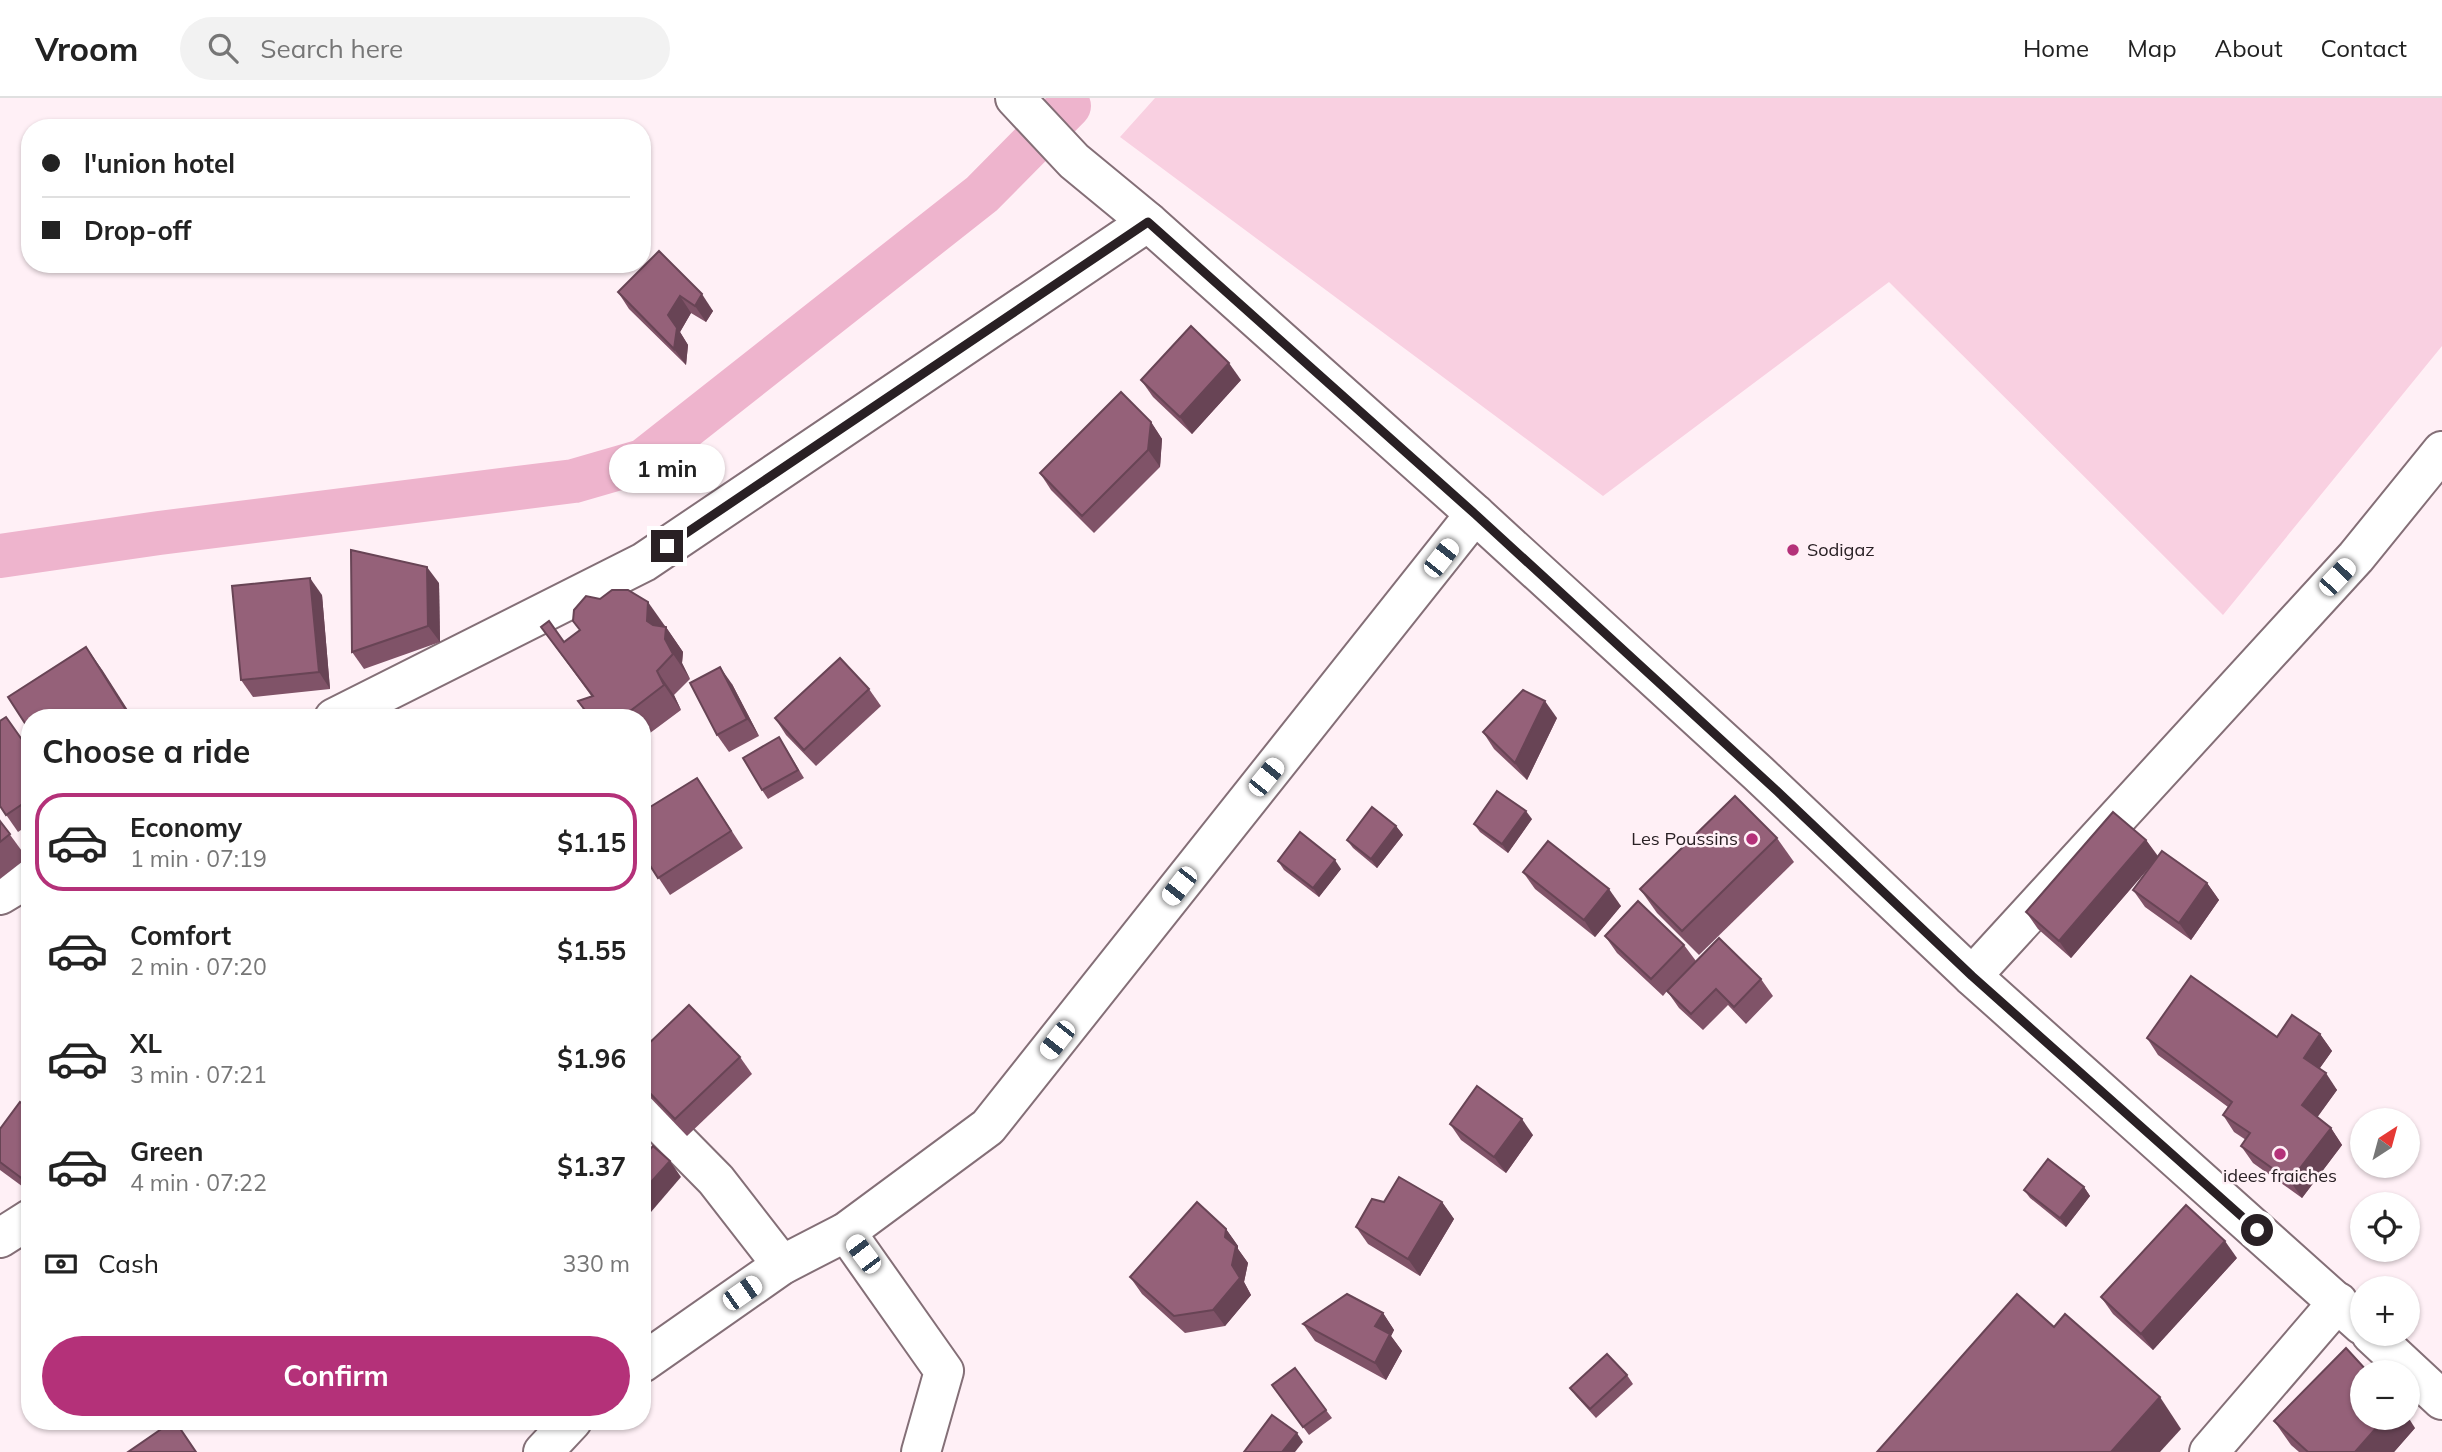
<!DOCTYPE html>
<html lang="en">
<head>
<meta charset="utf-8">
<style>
  :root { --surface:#fff; --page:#f2f2f2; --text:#222; --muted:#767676; --line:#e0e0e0; --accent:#b43179 }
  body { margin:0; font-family:Mulish,sans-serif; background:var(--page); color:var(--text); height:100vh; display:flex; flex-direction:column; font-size:26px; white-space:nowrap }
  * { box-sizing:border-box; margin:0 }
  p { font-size:23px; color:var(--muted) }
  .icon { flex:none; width:38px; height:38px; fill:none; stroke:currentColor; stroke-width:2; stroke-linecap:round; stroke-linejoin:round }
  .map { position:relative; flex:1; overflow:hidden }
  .panel { position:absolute; left:21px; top:611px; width:630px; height:721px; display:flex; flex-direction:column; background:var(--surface); border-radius:28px; box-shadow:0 2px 5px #0004 }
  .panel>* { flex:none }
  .top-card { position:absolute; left:21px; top:21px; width:630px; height:154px; border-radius:28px; box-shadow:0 2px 5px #0004; display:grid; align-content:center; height:154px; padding:0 21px; background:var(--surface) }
  .needle { width:46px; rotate:36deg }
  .tools { position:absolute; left:2350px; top:1010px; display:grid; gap:14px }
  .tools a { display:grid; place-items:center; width:70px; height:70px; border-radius:50%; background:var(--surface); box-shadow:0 2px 5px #0004; font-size:35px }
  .end { position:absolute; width:32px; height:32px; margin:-16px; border:9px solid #292024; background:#fff; box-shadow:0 0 0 4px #fff }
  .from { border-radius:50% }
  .bubble { position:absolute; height:49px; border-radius:24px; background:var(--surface); box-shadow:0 2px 5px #0004; font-size:23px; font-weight:700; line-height:49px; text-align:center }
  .car { position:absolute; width:21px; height:42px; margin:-21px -10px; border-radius:9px; box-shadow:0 0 5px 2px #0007; background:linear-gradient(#fff 24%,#345 0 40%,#fff 0 76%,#345 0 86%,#fff 0) }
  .top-card b { display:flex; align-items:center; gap:24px; height:66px; font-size:26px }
  .top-card b+b { border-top:2px solid var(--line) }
  .top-card i { width:18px; height:18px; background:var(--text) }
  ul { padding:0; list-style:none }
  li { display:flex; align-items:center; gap:21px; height:98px; margin:0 14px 10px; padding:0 7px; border:4px solid transparent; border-radius:28px }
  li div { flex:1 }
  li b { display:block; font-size:26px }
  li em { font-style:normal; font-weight:700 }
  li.on { border-color:var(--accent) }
  li>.icon { width:63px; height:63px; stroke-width:1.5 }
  h2 { padding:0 21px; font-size:32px; line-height:84px }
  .pay { display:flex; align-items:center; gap:18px; height:77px; padding:0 21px; font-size:26px }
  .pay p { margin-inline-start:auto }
  .primary-button { display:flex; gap:14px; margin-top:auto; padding:14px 21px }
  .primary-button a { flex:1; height:80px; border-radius:42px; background:var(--accent); color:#fff; font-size:28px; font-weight:700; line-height:80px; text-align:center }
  header { display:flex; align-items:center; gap:42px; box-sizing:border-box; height:98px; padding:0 35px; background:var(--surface); border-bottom:2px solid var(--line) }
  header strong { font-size:33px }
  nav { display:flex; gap:38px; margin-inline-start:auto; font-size:24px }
  .search { width:490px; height:63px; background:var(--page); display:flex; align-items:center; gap:18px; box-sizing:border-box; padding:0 24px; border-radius:38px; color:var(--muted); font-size:26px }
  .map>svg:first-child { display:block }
  .green { fill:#f9d0e1 }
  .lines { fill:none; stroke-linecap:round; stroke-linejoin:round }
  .canal { stroke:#eeb4cd; stroke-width:44 }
  .minor-casing { stroke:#846f77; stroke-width:42 }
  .major-casing { stroke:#846f77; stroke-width:42 }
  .minor { stroke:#fff; stroke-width:38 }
  .major { stroke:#fff; stroke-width:38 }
  .wall { fill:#805368 }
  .shaded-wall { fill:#684455 }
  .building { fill:#956179; stroke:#684455; stroke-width:2 }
  .route { stroke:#292024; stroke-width:9 }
  .poi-dot { fill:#b43179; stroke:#fff0f6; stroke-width:2.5 }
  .labels { text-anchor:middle; stroke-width:5; stroke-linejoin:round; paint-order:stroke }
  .poi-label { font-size:18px; fill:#292024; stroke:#fff0f6; text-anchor:start }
</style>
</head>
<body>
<header>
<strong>Vroom</strong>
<div class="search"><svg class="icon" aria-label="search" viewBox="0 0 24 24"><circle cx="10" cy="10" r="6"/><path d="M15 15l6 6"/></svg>Search here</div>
<nav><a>Home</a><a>Map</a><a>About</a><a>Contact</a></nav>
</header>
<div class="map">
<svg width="2442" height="1354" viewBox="0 0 2442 1354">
  <rect width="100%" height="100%" fill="#fff0f6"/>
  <polygon class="green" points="1155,0 2442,0 2442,248 2223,517 1889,184 1603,398 1120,39"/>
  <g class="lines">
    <polyline class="canal" points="0,458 159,435 574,383 643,363 982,96 1069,8"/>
    <defs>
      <g id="minor">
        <polyline points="334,620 644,464 1148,124"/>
        <polyline points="0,797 30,779"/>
        <polyline points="1972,878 2356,459 2442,353"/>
        <polyline points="642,1007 716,1082 782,1167"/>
        <polyline points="846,1134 944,1273 921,1354"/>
        <polyline points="0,1140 30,1121"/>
        <polyline points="642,1265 782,1167 846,1134 988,1029 1475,416"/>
        <polyline points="543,1354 572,1323"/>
        <polyline points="2209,1354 2338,1204"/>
      </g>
      <g id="major">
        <polyline points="1015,0 1074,63 1148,124 1475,416 1758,675 1972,878 2362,1227"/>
        <polyline points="2371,1236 2442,1302"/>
      </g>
    </defs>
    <use href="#minor" class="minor-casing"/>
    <use href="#major" class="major-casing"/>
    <use href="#minor" class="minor"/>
    <use href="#major" class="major"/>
  </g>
  <g class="wall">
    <polygon points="659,153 713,213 706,224 691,215 680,234 688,247 686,267 629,211 618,194"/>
    <polygon points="1141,282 1241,282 1192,336 1153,299"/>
    <polygon points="1151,324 1162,341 1160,369 1094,435 1051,392 1040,375"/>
    <polygon points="439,485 440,544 364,571 352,554"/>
    <polygon points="322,497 330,591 253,599 241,582"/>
    <polygon points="665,528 683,554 682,565 690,581 674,597 681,612 642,641 642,620 589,620 578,603 592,599 541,529 564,544 580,532"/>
    <polygon points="732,586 759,638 729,654 717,637"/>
    <polygon points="869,591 881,608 816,668 786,637 775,620"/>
    <polygon points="1557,620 1527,682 1494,651 1483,634"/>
    <polygon points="779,639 804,680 768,701 762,692"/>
    <polygon points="30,653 30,726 18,734 0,708"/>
    <polygon points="697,680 743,750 670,797 642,755"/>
    <polygon points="1532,721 1508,755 1480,734 1474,726"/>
    <polygon points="0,723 27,760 0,781"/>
    <polygon points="1396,728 1403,737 1377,770 1353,750 1347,742"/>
    <polygon points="1777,740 1794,764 1699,857 1657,815 1640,791"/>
    <polygon points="2146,742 2158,758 2207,785 2219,802 2191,842 2145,809 2133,792 2154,764 2071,860 2038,831 2026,814"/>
    <polygon points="1278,763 1341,771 1319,799 1284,772"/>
    <polygon points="1523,774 1621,808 1595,839 1535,791"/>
    <polygon points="1605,838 1684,847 1696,863 1761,881 1773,898 1746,926 1728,907 1703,932 1679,910 1667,893 1663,898 1617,855"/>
    <polygon points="2320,936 2332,953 2319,971 2337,992 2317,1019 2331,1030 2342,1047 2302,1100 2253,1065 2241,1048 2246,1042 2234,1034 2223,1017 2228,1009 2158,957 2147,940 2277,939"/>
    <polygon points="642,952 740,959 752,976 687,1038 642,991"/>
    <polygon points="30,1011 30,1094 0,1072 0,1031"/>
    <polygon points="1450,1026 1533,1037 1506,1075 1461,1042"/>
    <polygon points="2084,1089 2090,1098 2066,1129 2030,1100 2024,1092"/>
    <polygon points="1384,1104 1442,1104 1454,1121 1420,1178 1368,1146 1356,1129"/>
    <polygon points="1226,1131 1238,1148 1238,1151 1248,1165 1244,1184 1251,1197 1225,1228 1185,1235 1142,1196 1130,1179"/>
    <polygon points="2237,1160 2153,1252 2113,1216 2101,1199"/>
    <polygon points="1383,1215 1394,1232 1391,1238 1402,1253 1386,1282 1315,1243 1303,1226"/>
    <polygon points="1627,1277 1633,1286 1596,1320 1576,1298 1570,1290"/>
    <polygon points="1272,1287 1326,1312 1332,1320 1309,1337"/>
    <polygon points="2274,1323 2415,1330 2394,1354 2299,1354 2291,1347"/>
  </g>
  <g class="shaded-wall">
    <polygon points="702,196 713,213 706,224 695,208"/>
    <polygon points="680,198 691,215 680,234 688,247 686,267 674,251 668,217"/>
    <polygon points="1229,265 1241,282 1192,336 1180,319"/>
    <polygon points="1151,324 1162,341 1160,369 1148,352"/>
    <polygon points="427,469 439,485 440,544 428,528"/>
    <polygon points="310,480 322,497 330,591 319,574"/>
    <polygon points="648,504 665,528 664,547 647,523"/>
    <polygon points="666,529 683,554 682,565 690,581 673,556 665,541"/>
    <polygon points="86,549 103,573 133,620 131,620"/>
    <polygon points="720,569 732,586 759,638 747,621"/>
    <polygon points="657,573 674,597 681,612 664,587"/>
    <polygon points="1545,603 1557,620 1527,682 1515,665"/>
    <polygon points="1526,713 1532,721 1508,755 1502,746"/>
    <polygon points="1396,728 1403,737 1377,770 1371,761"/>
    <polygon points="2146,742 2158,759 2071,860 2059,843"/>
    <polygon points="1335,762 1341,771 1319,799 1313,790"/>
    <polygon points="2207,785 2219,802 2191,842 2179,825"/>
    <polygon points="1609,791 1621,808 1595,839 1584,822"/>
    <polygon points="2320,936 2332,953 2315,977 2304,960"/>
    <polygon points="2326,975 2337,992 2314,1024 2302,1007"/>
    <polygon points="1522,1021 1533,1037 1506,1075 1494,1059"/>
    <polygon points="2331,1030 2342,1047 2302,1100 2290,1083"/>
    <polygon points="642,1039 651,1051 648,1067 642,1058"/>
    <polygon points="670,1063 681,1079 645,1121 642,1117 642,1094"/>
    <polygon points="2084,1089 2090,1098 2066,1129 2060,1120"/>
    <polygon points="1442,1104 1454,1121 1420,1178 1408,1161"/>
    <polygon points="1226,1131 1238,1148 1238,1151 1248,1165 1244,1184 1251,1197 1225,1228 1213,1212 1232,1167 1225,1139"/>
    <polygon points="2225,1143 2237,1160 2153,1252 2141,1236"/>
    <polygon points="1383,1215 1394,1232 1391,1238 1402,1253 1386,1282 1375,1265 1375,1228"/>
    <polygon points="2160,1299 2181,1331 2160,1354 2111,1354"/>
    <polygon points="2408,1319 2415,1330 2394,1354 2355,1354 2385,1320"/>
    <polygon points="1297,1335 1303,1344 1295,1354 1282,1354"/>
  </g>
  <g class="building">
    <polygon points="659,153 702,196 695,208 680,198 668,217 677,230 674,251 618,194"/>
    <polygon points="1191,228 1229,265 1180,319 1141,282"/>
    <polygon points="1121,294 1151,324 1148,352 1082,418 1040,375"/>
    <polygon points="351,452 427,469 428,528 352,554"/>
    <polygon points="310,480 319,574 241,582 232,488"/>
    <polygon points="612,492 628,492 648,504 647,523 653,527 666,529 665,541 673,556 657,573 664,587 621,620 591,620 578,603 593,598 541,529 549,523 564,544 580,532 573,523 574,512 586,498 600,501"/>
    <polygon points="86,549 131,620 30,620 30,633 8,599"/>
    <polygon points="840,560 869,591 804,652 775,620"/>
    <polygon points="720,569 747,621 717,637 690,585"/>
    <polygon points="1523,592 1545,603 1515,665 1483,634"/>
    <polygon points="6,619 30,653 30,701 6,717 0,708 0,623"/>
    <polygon points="779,639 798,672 762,692 743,660"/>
    <polygon points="697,680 731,733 658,780 642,755 642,714"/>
    <polygon points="1497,693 1526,713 1502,746 1474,726"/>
    <polygon points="1735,698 1777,740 1682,833 1640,791"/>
    <polygon points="1372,709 1396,728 1371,761 1347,742"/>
    <polygon points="2113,714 2146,742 2059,843 2026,814"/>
    <polygon points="0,723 10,736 0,744"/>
    <polygon points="1300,734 1335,762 1313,790 1278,763"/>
    <polygon points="1548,743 1609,791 1584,822 1523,774"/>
    <polygon points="2162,753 2207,785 2179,825 2133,792"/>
    <polygon points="1638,803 1684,847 1651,881 1605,838"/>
    <polygon points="1719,840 1761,881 1734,909 1716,891 1691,916 1667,893"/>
    <polygon points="2191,878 2277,939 2292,917 2320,936 2304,960 2326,975 2302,1007 2331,1030 2290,1083 2241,1048 2250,1035 2223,1017 2232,1004 2147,940"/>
    <polygon points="689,907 740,959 675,1021 642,987 642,952"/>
    <polygon points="1477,988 1522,1021 1494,1059 1450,1026"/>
    <polygon points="20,1004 30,1011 30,1083 28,1085 0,1064 0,1031"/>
    <polygon points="653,1048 670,1063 642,1094 642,1055 645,1057"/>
    <polygon points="2048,1061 2084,1089 2060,1120 2024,1092"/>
    <polygon points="1399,1079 1442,1104 1408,1161 1356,1129 1372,1101 1384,1104"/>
    <polygon points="1197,1104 1226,1131 1225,1139 1236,1148 1232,1167 1240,1180 1213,1212 1174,1218 1130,1179"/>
    <polygon points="2186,1107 2225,1143 2141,1236 2101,1199"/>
    <polygon points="1347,1196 1383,1215 1375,1228 1390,1236 1375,1265 1303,1226"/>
    <polygon points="2017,1196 2054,1229 2065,1216 2160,1299 2111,1354 1877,1354"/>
    <polygon points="2346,1250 2368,1274 2362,1274 2362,1320 2385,1320 2355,1354 2308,1354 2274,1323"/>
    <polygon points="1607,1256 1627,1277 1590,1311 1570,1290"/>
    <polygon points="1295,1270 1326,1312 1303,1329 1272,1287"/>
    <polygon points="1272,1317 1297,1335 1282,1354 1244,1354"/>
    <polygon points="173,1323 175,1323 196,1354 128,1354"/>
  </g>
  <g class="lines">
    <polyline class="route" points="667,448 1148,124 1475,416 1777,693 1972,878 2257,1132"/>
  </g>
  <g class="poi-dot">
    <circle cx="1793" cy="452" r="7"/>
    <circle cx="1752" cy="741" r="7"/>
    <circle cx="2280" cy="1056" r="7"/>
  </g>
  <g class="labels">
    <g class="poi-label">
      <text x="1807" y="458">Sodigaz</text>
      <text x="1738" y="747" text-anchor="end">Les Poussins</text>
      <text x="2280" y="1084" text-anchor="middle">idees fraiches</text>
    </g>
  </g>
</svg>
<div class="tools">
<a><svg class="needle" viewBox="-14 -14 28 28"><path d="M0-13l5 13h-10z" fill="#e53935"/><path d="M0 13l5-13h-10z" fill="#767676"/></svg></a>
<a><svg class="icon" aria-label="locate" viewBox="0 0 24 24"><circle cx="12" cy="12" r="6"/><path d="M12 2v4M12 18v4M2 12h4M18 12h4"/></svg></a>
<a>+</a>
<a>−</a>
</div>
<i class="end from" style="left:2257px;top:1132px"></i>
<i class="end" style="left:667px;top:448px"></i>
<div class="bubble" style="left:609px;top:346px;width:116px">1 min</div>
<i class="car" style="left:1441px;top:460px;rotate:38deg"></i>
<i class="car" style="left:2337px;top:479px;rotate:43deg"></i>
<i class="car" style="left:1266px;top:679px;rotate:39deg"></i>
<i class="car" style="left:1179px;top:788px;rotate:218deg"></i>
<i class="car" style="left:1057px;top:942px;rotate:218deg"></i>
<i class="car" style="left:863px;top:1156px;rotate:323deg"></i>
<i class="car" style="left:742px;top:1195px;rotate:55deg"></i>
<div class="top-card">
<b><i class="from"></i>l'union hotel</b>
<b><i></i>Drop-off</b>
</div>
<section class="panel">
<h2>Choose a ride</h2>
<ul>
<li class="on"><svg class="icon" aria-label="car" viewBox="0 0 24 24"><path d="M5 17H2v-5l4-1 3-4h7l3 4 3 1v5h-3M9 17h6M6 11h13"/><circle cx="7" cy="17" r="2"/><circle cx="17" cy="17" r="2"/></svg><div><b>Economy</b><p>1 min · 07:19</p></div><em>$1.15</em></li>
<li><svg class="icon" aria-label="car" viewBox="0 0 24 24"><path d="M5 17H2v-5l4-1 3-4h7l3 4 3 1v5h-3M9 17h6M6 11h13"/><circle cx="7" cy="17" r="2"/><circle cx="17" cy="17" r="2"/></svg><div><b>Comfort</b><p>2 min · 07:20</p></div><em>$1.55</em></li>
<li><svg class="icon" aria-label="car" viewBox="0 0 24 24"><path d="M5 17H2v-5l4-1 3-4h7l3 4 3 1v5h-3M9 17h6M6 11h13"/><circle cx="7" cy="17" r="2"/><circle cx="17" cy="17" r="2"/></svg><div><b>XL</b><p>3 min · 07:21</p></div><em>$1.96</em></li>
<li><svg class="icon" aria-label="car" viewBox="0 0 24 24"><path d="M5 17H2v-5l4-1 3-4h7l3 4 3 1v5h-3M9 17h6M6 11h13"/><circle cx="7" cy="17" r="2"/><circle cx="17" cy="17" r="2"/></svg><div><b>Green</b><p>4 min · 07:22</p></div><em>$1.37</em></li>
</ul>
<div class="pay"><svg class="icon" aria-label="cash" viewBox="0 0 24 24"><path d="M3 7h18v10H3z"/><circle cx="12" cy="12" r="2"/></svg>Cash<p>330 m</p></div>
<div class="primary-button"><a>Confirm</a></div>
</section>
</div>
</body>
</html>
